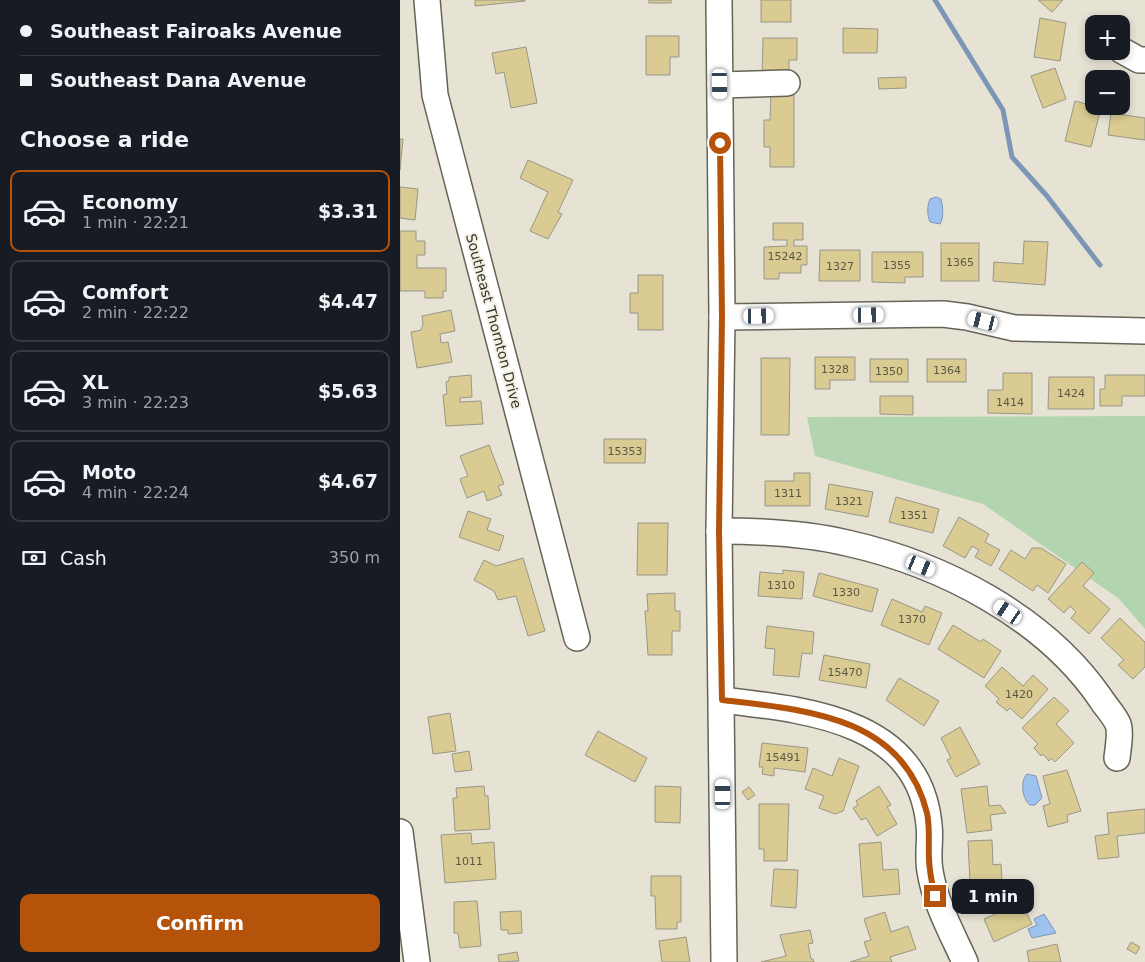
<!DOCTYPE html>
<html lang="en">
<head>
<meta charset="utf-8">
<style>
  :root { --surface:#171b24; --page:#242831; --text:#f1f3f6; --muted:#9ea1a6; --line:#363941; --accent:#b45309 }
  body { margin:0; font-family:"DejaVu Sans",sans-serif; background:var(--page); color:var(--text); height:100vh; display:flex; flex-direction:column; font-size:19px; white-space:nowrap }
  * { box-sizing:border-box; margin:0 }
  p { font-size:16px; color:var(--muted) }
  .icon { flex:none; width:28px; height:28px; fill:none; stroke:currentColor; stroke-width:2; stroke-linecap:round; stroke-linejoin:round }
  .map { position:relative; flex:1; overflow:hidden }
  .details { display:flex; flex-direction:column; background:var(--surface); width:400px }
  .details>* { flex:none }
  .banner { display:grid; align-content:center; height:110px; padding:0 20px; background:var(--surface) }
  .buttons { position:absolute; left:685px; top:15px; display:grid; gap:10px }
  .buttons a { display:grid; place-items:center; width:45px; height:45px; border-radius:10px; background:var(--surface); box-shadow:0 2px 8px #0003; font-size:25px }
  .end { position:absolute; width:22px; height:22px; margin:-11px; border:6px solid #b45309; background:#fff; box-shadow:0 0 0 2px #fff }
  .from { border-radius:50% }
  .bubble { position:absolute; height:35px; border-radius:10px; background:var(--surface); box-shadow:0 2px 8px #0003; font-size:16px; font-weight:700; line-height:35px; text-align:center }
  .car { position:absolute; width:15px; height:30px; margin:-15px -8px; border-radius:6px; box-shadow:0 0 4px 1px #0007; background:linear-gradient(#fff 24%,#345 0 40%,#fff 0 76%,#345 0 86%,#fff 0) }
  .banner b { display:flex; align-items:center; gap:18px; height:48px; font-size:19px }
  .banner b+b { border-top:1px solid var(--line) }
  .banner i { width:12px; height:12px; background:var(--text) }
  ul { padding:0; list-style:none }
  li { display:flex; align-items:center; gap:15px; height:82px; margin:0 10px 8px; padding:0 10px; border:2px solid var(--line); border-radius:10px }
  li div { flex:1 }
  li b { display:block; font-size:19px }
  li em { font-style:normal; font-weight:700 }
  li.active { border-color:var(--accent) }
  li>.icon { width:45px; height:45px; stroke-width:1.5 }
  h2 { padding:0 20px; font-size:22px; line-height:60px }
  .pay { display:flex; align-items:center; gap:12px; height:55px; padding:0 20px; font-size:19px }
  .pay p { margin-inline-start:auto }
  .action { display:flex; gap:10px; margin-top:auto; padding:10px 20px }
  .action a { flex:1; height:58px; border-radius:10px; background:var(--accent); color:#fff; font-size:20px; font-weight:700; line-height:58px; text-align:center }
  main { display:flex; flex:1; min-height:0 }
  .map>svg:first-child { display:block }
  .green { fill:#b2d5b0 }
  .water { fill:#9ec2f0; stroke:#7e96b5 }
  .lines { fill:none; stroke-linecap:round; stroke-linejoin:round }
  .stream { stroke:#7e96b5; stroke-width:5 }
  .building { fill:#d9cb92; stroke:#999689 }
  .minor-casing { stroke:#666457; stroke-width:28 }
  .minor { stroke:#fff; stroke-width:25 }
  .route { stroke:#b45309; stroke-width:6 }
  .labels { text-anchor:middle; stroke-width:4; stroke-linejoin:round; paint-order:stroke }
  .number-label { font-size:11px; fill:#5c5846 }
  .street-label { font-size:14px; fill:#32312c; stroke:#f4f1e2 }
</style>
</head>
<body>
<main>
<section class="details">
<div class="banner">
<b><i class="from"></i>Southeast Fairoaks Avenue</b>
<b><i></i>Southeast Dana Avenue</b>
</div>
<h2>Choose a ride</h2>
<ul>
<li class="active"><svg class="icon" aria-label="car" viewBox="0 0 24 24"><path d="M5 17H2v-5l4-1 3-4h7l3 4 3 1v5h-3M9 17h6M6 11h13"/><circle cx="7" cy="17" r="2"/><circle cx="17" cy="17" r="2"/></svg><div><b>Economy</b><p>1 min · 22:21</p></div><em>$3.31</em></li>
<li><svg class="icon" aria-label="car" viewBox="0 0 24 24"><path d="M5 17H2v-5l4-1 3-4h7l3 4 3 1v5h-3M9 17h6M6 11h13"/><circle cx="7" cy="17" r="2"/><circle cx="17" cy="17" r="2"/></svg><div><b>Comfort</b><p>2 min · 22:22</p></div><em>$4.47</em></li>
<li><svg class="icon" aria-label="car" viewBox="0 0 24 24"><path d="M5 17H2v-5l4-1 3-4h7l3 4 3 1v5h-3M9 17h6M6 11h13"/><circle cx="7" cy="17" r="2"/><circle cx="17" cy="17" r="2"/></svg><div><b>XL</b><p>3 min · 22:23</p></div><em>$5.63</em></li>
<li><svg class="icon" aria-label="car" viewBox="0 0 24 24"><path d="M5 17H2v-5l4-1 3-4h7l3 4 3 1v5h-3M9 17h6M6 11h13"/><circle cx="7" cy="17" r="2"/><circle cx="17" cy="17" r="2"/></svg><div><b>Moto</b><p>4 min · 22:24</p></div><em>$4.67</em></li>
</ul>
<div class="pay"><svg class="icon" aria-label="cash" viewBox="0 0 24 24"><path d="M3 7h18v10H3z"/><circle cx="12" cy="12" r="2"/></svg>Cash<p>350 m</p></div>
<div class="action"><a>Confirm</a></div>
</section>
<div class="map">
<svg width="745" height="962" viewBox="0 0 745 962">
  <rect width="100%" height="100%" fill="#e6e3d5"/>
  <polygon class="green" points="745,416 745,629 718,598 583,504 415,456 407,417"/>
  <g class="water">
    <path d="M536,197L541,199C543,207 544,218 540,224L530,222C527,215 527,206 530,199Z"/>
    <path d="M627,774L636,776L642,798L635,805H630C622,799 620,781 627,774Z"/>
    <polygon points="644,914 656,933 632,938 628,929 637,925 634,919"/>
  </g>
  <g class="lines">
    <polyline class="stream" points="535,0 603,110 612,157 647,196 700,265"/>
  </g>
  <g class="building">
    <polygon points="75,0 125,0 125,1 75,6"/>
    <rect x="249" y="0" width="22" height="3"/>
    <rect x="361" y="0" width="30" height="22"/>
    <polygon points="638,0 663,0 652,12"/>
    <polygon points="640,18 666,23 660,61 634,57"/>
    <polygon points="443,28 478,29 477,53 443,53"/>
    <polygon points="246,36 279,36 279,57 270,57 270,75 246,75"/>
    <polygon points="363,38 397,38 397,60 389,60 389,77 362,77"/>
    <polygon points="126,47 137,103 111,108 104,72 96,74 92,53"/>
    <polygon points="655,68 666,99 643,108 631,76"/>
    <polygon points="506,77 506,88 479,89 478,78"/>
    <polygon points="371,93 394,93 394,167 370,167 370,147 364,147 364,120 370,120"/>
    <polygon points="675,101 701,108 691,147 665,141"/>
    <polygon points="711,113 745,118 745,140 708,135"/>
    <polygon points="0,139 3,139 0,170"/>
    <polygon points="128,160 173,180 158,212 162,214 148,239 130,231 148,192 120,178"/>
    <polygon points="0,187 18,189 15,220 0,218"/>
    <polygon points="373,223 403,223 403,240 394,240 394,246 407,246 407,265 401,265 401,273 379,273 379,279 364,279 364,247 387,246 387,240 373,240"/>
    <polygon points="0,231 16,231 16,241 25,241 25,255 17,255 17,268 46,268 46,291 43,291 43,298 25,298 25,291 0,291"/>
    <polygon points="624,241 648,242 645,285 593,281 594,262 623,264"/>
    <rect x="541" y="243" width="38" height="38"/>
    <polygon points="420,250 460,250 460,281 419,281"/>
    <polygon points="472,252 523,252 523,277 505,277 505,283 472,282"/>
    <polygon points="238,275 263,275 263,330 238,330 238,313 230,313 230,293 238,293"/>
    <polygon points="51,310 55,331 40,334 41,343 48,342 52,362 17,368 11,332 21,330 23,324 22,316"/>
    <polygon points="415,357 455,357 455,380 430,380 430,389 415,389"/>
    <polygon points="361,358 390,358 389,435 361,435"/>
    <rect x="470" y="359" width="38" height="23"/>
    <rect x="527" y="359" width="39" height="23"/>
    <polygon points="603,373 632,373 632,414 588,413 588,390 603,390"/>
    <polygon points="71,375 72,397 60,398 60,402 81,401 83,424 46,426 43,395 47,394 46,382 49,381 49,377"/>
    <polygon points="705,375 745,375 745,396 722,396 722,406 700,406 700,389 705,389"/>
    <polygon points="649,377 694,377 694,409 648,409"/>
    <polygon points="480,396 513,396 513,415 480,414"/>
    <polygon points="204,439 246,439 245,463 204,463"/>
    <polygon points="89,445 104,484 98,486 102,495 87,501 84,491 67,498 60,479 68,476 60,456"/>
    <polygon points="394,473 410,473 410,506 365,506 365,481 394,481"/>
    <polygon points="429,484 473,492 468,517 425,509"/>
    <polygon points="496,497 539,509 533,533 489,522"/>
    <polygon points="68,511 91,519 87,530 104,536 99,551 59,537"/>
    <polygon points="559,517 589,534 585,542 600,550 591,566 575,557 579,550 572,546 565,558 543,546"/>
    <polygon points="238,523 268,523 267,575 237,575"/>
    <polygon points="632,548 641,548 666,564 648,593 637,585 633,591 599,569 611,550 625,559"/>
    <polygon points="123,558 145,631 128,636 116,596 98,600 94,591 74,580 84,560 96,566"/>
    <polygon points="682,562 694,573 683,586 710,609 689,634 671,618 676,612 670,606 664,613 648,599"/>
    <polygon points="383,570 404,572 402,599 358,596 360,572 383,574"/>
    <polygon points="419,573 478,589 472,612 413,596"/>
    <polygon points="275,593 275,611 280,611 280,631 272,631 272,655 248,655 245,611 248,611 247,594"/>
    <polygon points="492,599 522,612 525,606 542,613 529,645 481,625"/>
    <polygon points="720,618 745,642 745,667 733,679 718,665 724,660 701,638"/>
    <polygon points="553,625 581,642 583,639 601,651 584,678 538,649"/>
    <polygon points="367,626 414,632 412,654 402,653 399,677 373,675 375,649 365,648"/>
    <polygon points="424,655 470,664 466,688 419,680"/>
    <polygon points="602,667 623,686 633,675 648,689 622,719 610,708 607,711 596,702 599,699 585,686"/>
    <polygon points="499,678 539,701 524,726 486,700"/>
    <polygon points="654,697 669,711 656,724 674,743 655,762 651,758 649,761 643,754 641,756 634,748 638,744 622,728"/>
    <polygon points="50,713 56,751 33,754 28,717"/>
    <polygon points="560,727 580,764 556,777 547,760 551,758 541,738"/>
    <polygon points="198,731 247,758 235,782 185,755"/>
    <polygon points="362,743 408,748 405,772 374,768 374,776 362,774 363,767 359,767"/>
    <polygon points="69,751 72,770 55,772 52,754"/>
    <polygon points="439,758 459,766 443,811 435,814 419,808 424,796 405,789 413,768 432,776"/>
    <polygon points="667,770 681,811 667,815 668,822 648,827 643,806 650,804 643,776"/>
    <polygon points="84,786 85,796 88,796 90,829 55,831 53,798 57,798 56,788"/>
    <polygon points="255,786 281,787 280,823 255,822"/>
    <polygon points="479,786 491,805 487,807 497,824 477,836 466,818 461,820 453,808 458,805 456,801"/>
    <polygon points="587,786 589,806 600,805 606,813 590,815 592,830 567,833 561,789"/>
    <polygon points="349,787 355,795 348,800 342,792"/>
    <polygon points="359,804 389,804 387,861 364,861 364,849 359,849"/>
    <polygon points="745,809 745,833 717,836 719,857 698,859 695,836 709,834 707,813"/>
    <polygon points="71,833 72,844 94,842 96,879 45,883 41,835"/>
    <polygon points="592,840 593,865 601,864 602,881 570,882 568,841"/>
    <polygon points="481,842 483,870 498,869 500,894 463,897 459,844"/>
    <polygon points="374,869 398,870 396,908 371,906"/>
    <polygon points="251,876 281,876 281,922 277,922 277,929 256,929 255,896 251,896"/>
    <polygon points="617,893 632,924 594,942 584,919 600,912 595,903"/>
    <polygon points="77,901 81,946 60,948 58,933 54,933 54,902"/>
    <polygon points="121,911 122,933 108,934 108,930 101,930 100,912"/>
    <polygon points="485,912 491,932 508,926 516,949 490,957 492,962 450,962 469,956 464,942 471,940 464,919"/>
    <polygon points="410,930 413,943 408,944 411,959 413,959 414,962 361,962 386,956 380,935"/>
    <polygon points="286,937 290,962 262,962 259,941"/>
    <polygon points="731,942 740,947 736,954 727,949"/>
    <polygon points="657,944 661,962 629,962 627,951"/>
    <polygon points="117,952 119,961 99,962 98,955"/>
  </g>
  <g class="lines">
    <defs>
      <g id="minor">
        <polyline points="27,0 35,95 177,638"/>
        <polyline points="319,0 322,317 319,531 324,962"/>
        <polyline points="721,50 739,60 745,60"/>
        <polyline points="320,85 387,83"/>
        <polyline points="322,317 543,314 567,317 614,328 745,331"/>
        <path d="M319,531C362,531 405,533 447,543C542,564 645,617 701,699C706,707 714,715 718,724C721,732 718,749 717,758"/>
        <path d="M322,700C405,710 519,719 529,825C531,840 527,855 530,871C535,903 552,933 565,962"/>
        <polyline points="0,832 17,962"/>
      </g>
    </defs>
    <use href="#minor" class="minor-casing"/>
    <use href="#minor" class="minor"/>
  </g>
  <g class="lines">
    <path class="route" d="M320,143L322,317L319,531L322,700C406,710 503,716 527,813C531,832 527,851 530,870C531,879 533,888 535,896"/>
  </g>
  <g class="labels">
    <g class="number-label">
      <text x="385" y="260">15242</text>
      <text x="560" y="266">1365</text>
      <text x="497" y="269">1355</text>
      <text x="440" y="270">1327</text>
      <text x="435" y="373">1328</text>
      <text x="547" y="374">1364</text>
      <text x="489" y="375">1350</text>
      <text x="671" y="397">1424</text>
      <text x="610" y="406">1414</text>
      <text x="225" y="455">15353</text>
      <text x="388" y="497">1311</text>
      <text x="449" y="505">1321</text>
      <text x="514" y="519">1351</text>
      <text x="381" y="589">1310</text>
      <text x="446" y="596">1330</text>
      <text x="512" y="623">1370</text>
      <text x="445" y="676">15470</text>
      <text x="619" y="698">1420</text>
      <text x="383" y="761">15491</text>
      <text x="69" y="865">1011</text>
    </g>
    <g class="street-label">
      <text transform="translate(94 321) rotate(75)" y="5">Southeast Thornton Drive</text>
    </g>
  </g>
</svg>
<div class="buttons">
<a>+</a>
<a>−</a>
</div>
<i class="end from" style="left:320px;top:143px"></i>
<i class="end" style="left:535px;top:896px"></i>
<div class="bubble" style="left:552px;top:879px;width:82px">1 min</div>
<i class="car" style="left:320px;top:84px;rotate:179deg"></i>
<i class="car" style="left:469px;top:315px;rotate:89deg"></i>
<i class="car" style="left:359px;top:316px;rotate:89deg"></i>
<i class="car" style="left:583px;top:321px;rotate:284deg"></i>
<i class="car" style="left:521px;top:566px;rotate:112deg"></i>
<i class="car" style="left:608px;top:612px;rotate:304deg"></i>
<i class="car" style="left:323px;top:794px;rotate:0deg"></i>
</div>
</main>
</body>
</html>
